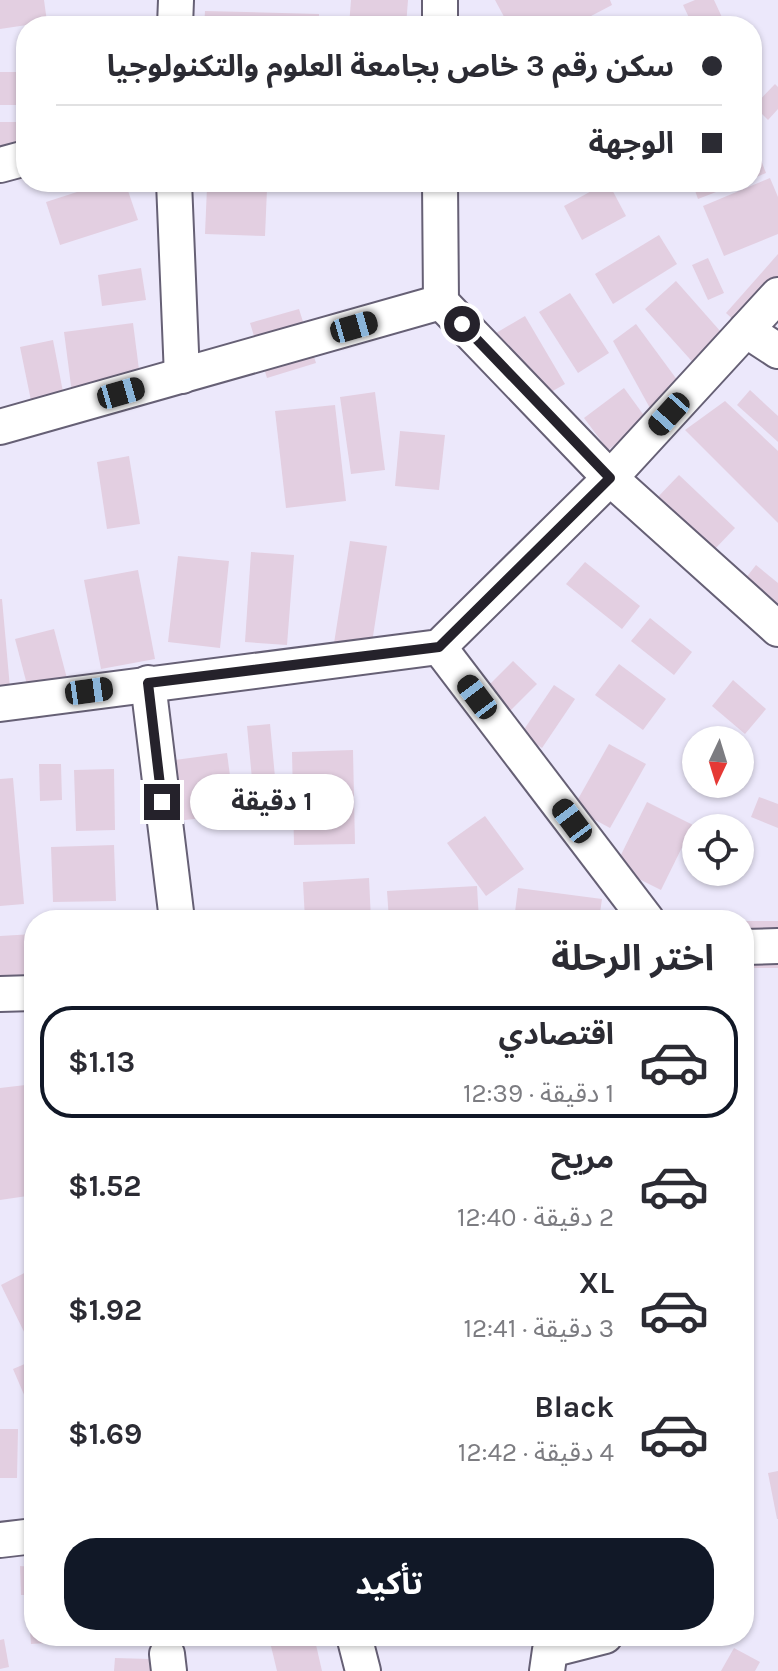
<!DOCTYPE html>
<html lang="ar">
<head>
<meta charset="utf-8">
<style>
  :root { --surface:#fff; --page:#f2f2f3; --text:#2b2b33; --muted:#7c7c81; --line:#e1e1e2; --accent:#111827 }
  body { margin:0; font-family:Karla,"Noto Sans Arabic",sans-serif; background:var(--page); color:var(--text); direction:rtl; height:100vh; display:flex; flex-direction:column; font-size:30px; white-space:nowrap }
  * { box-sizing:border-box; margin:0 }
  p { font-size:26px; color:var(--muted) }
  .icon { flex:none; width:44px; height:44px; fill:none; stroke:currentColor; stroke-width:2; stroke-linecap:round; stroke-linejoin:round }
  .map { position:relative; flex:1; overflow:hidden; direction:ltr }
  .drawer { position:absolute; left:24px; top:910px; width:730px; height:736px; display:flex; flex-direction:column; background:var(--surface); border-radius:32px; box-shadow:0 2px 6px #0004; direction:rtl }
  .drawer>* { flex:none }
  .hud { position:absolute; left:16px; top:16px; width:746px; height:176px; border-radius:32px; box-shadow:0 2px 6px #0004; direction:rtl; display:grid; align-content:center; height:176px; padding:0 40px; background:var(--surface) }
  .needle { width:52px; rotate:184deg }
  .buttons { position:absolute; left:682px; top:726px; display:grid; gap:16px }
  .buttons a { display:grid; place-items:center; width:72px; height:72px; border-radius:50%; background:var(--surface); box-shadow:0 2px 6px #0004; font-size:40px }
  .end { position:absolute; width:36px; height:36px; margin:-18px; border:10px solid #25222b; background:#fff; box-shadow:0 0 0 4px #fff }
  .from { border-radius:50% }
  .bubble { position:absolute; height:56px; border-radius:28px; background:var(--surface); box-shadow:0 2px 6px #0004; font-size:26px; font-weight:700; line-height:56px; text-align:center; direction:rtl }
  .car { position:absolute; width:24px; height:48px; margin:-24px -12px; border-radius:10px; box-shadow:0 0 6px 2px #0007; background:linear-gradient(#222 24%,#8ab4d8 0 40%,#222 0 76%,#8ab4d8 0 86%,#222 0) }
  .hud b { display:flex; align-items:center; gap:28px; height:76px; font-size:30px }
  .hud b+b { border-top:2px solid var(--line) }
  .hud i { width:20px; height:20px; background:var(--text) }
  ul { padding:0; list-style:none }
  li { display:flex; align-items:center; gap:24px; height:112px; margin:0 16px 12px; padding:0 24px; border:4px solid transparent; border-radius:32px }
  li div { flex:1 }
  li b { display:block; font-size:30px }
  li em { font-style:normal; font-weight:700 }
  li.current { border-color:var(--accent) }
  li>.icon { width:72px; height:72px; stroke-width:1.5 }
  h2 { padding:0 40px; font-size:36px; line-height:96px }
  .primary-button { display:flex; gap:16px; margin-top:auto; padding:16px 40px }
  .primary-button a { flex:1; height:92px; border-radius:32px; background:var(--accent); color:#fff; font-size:32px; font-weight:700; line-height:92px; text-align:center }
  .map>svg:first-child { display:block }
  .building { fill:#e3cfe1 }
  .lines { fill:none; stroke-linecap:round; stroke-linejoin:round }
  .minor-casing { stroke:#666075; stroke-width:38 }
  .minor { stroke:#fff; stroke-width:34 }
  .route { stroke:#25222b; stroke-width:10 }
</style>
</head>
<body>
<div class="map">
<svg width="778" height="1671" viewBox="0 0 778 1671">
  <rect width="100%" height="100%" fill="#ece8fb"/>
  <g class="building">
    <polygon points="0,0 44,0 47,22 0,29"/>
    <polygon points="351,0 408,0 406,26 349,26"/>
    <polygon points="495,0 610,0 612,5 572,26 509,26"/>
    <polygon points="695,0 714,0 726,26 693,26 683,5"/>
    <polygon points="205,11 319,14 319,26 204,26"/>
    <rect x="0" y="72" width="26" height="33"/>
    <polygon points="775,84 778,87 778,109 768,120 754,106"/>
    <rect x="0" y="122" width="26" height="55"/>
    <polygon points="752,137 766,173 752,179"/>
    <polygon points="770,178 778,197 778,234 724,256 703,206"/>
    <polygon points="108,182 125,182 138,220 60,245 46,202"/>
    <polygon points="608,182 626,216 582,240 564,206"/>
    <polygon points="692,182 742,182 698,199"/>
    <polygon points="207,187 267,189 265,236 205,234"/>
    <polygon points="659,235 677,264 613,304 595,274"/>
    <polygon points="778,254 778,276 737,323 726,313"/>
    <polygon points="708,258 724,293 708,300 692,265"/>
    <polygon points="141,268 146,300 102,306 98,275"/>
    <polygon points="676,281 728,340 697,367 645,309"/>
    <polygon points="570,293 609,353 578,373 539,312"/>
    <polygon points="299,309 316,363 267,378 250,323"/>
    <polygon points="525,316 565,384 530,404 491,336"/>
    <polygon points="133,323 142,393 73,401 64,332"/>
    <polygon points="636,324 689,396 656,419 613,341"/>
    <polygon points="53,340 68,418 36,425 20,347"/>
    <polygon points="624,388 648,421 608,450 584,418"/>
    <polygon points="750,390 778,416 778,442 737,405"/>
    <polygon points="375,392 385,470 351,474 340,397"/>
    <polygon points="725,401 778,451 778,523 685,430"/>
    <polygon points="335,405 346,501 286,508 275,411"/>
    <polygon points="400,431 445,435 439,490 395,486"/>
    <polygon points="129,456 140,524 107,529 97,462"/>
    <polygon points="679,475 735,528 711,553 655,500"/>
    <polygon points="350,541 387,546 369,662 332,656"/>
    <polygon points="251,552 294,555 287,645 245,642"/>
    <polygon points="178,556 229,561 220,648 168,642"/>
    <polygon points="585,562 640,606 622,629 566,584"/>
    <polygon points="756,565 778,583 778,620 738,588"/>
    <polygon points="138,570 155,659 101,669 84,580"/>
    <polygon points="0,599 2,599 10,688 0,689"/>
    <polygon points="650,618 692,652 674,675 631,641"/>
    <polygon points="54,629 75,709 36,719 15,639"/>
    <polygon points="513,661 537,684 491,730 467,707"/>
    <polygon points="619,664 666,699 643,730 595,695"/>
    <polygon points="733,680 766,709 745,734 712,706"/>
    <polygon points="554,685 575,699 542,748 521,734"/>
    <polygon points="270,724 276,788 253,790 247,726"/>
    <polygon points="609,744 646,764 610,828 573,808"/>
    <polygon points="353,750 355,844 294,845 292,752"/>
    <polygon points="227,753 235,814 169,822 160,762"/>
    <polygon points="39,764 61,764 62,800 40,801"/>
    <polygon points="114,769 115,830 76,831 74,770"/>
    <polygon points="13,778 24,904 0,906 0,779"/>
    <polygon points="759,797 778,804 778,828 751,817"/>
    <polygon points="647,802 693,825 661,890 615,867"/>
    <polygon points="485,816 524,869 486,896 447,843"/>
    <polygon points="114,845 116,901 53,902 51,847"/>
    <polygon points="369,878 371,920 305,920 303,882"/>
    <polygon points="477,886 479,920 389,920 387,891"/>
    <polygon points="518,888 602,899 599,920 514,920"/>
    <rect x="744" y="921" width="34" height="47"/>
    <polygon points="34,934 34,984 0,986 0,936"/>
    <polygon points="34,1084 34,1195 0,1200 0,1088"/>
    <polygon points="34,1268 34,1342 30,1344 1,1285"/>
    <polygon points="34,1360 34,1410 31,1411 13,1369"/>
    <polygon points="0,1429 18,1429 17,1478 0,1478"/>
    <polygon points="778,1471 778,1519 777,1519 768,1473"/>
    <polygon points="20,1566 33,1567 34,1595 21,1595"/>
    <polygon points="28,1606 34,1606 34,1636 81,1636 81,1641 31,1644"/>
    <polygon points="296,1636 314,1636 322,1671 277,1671 270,1642"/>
    <polygon points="4,1639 9,1667 0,1669 0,1640"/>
    <polygon points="734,1648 760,1662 755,1671 721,1671"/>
    <polygon points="115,1658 150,1659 150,1671 114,1671"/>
  </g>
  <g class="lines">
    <defs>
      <g id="minor">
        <polyline points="440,0 440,26"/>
        <polyline points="175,26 176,0"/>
        <polyline points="0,165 26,158"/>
        <polyline points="174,182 182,376"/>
        <polyline points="440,182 441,302 610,478 778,629"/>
        <polyline points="746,330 778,351"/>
        <polyline points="0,427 441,302"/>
        <polyline points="439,647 647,920"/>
        <polyline points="148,683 177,920"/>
        <polyline points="0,704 439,647 610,478 778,295"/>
        <polyline points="744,947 778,946"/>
        <polyline points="0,994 34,993"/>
        <polyline points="0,1540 34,1536"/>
        <polyline points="354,1636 363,1671"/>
        <polyline points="167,1654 169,1671"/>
        <polyline points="547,1671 550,1650 605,1636"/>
      </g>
    </defs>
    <use href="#minor" class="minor-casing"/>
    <use href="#minor" class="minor"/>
  </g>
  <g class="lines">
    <polyline class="route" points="162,802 148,683 439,647 610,478 462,324"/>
  </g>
</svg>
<div class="buttons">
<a><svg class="needle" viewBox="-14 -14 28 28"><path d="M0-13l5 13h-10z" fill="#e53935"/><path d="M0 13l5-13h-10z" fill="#7c7c81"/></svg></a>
<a><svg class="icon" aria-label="locate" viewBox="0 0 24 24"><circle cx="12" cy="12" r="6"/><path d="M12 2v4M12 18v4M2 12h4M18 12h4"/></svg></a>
</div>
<i class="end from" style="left:462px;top:324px"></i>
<i class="end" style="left:162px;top:802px"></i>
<div class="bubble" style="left:190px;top:774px;width:164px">1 دقيقة</div>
<i class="car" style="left:354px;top:327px;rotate:74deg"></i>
<i class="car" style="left:121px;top:393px;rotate:74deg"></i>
<i class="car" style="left:669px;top:414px;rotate:222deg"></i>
<i class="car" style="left:89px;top:691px;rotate:82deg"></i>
<i class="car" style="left:477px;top:697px;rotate:323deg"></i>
<i class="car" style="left:572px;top:821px;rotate:323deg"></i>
<div class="hud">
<b><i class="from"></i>سكن رقم 3 خاص بجامعة العلوم والتكنولوجيا</b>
<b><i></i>الوجهة</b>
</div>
<section class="drawer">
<h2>اختر الرحلة</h2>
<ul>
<li class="current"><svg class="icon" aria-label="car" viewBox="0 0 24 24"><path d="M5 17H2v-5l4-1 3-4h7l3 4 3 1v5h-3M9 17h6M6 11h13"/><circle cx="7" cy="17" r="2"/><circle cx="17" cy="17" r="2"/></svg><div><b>اقتصادي</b><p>1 دقيقة · 12:39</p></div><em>$1.13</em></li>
<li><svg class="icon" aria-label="car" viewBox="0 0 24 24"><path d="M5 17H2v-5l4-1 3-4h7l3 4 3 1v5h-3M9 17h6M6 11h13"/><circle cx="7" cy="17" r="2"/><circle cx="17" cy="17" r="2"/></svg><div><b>مريح</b><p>2 دقيقة · 12:40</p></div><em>$1.52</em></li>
<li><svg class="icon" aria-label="car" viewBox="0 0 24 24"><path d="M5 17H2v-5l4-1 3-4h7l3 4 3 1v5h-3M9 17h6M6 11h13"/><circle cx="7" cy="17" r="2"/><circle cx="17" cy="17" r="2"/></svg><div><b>XL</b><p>3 دقيقة · 12:41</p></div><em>$1.92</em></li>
<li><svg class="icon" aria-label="car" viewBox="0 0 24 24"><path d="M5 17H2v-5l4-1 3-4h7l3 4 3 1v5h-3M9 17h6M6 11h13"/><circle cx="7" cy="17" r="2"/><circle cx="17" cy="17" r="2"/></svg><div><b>Black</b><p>4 دقيقة · 12:42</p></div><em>$1.69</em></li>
</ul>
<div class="primary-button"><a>تأكيد</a></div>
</section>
</div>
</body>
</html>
